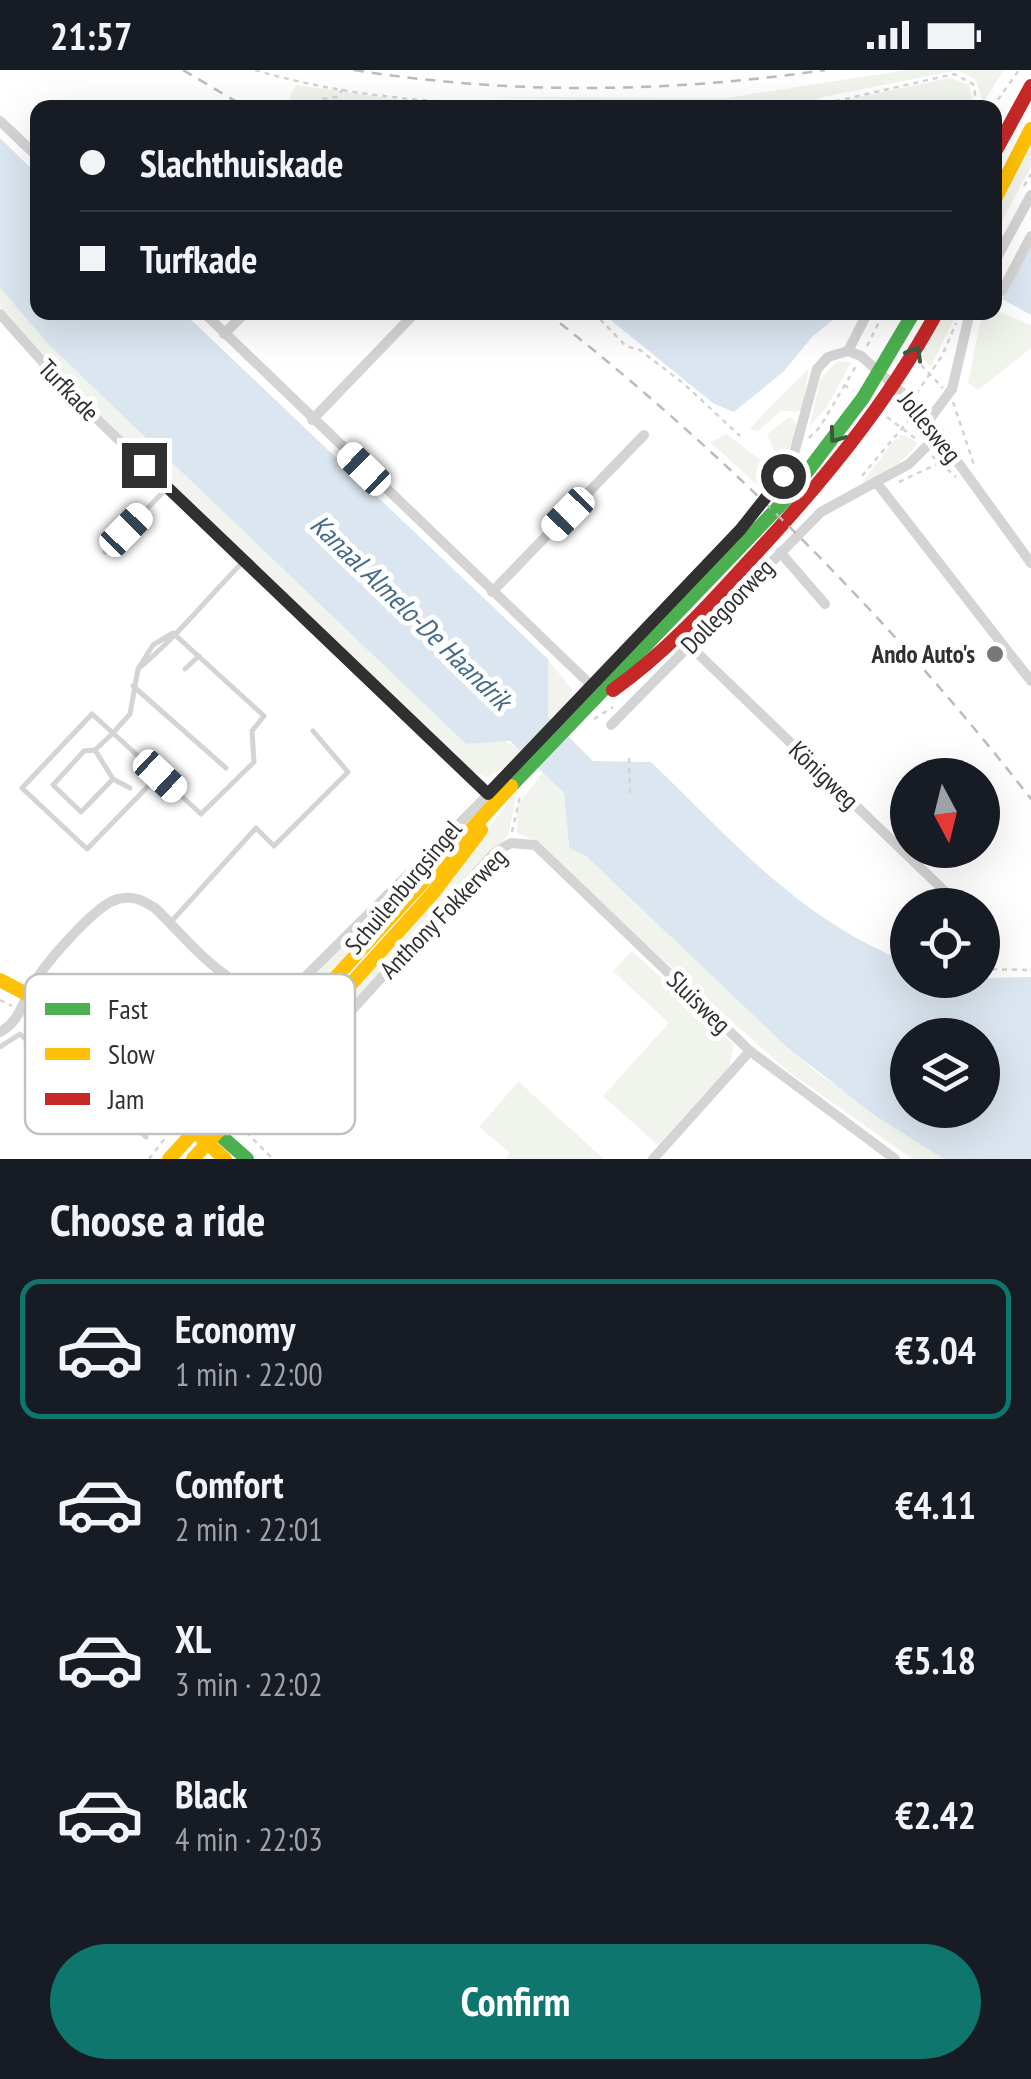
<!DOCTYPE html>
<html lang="en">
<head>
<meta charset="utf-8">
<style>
  :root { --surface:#171b24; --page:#242831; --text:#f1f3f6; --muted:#9ea1a6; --line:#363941; --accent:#0f766e }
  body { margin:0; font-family:"PT Sans Narrow",sans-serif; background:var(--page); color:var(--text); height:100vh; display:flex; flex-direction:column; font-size:38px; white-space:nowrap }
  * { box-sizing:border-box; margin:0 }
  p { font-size:32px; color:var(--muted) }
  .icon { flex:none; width:55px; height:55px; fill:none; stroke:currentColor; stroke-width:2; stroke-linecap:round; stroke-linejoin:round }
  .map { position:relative; height:1089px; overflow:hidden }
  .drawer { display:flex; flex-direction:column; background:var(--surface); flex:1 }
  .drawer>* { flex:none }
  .hud { position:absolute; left:30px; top:30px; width:972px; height:220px; border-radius:20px; box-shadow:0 10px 40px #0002; display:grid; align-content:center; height:220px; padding:0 50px; background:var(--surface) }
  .needle { width:65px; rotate:173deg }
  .buttons { position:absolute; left:890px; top:688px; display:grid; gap:20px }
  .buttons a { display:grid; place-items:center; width:110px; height:110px; border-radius:50%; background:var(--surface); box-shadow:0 10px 40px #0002; font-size:50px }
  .end { position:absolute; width:45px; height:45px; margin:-22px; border:12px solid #303030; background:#fff; box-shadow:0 0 0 5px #fff }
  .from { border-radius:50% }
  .car { position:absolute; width:30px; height:60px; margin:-30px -15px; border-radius:12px; box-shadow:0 0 8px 2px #0007; background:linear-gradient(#fff 24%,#345 0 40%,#fff 0 76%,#345 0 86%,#fff 0) }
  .hud b { display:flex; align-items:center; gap:35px; height:95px; font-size:38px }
  .hud b+b { border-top:2px solid var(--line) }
  .hud i { width:25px; height:25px; background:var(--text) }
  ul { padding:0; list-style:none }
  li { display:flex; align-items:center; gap:30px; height:140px; margin:0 20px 15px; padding:0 30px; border:5px solid transparent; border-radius:20px }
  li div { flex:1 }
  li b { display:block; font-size:38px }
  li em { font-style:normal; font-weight:600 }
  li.current { border-color:var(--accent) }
  li>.icon { width:90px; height:90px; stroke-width:1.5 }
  h2 { padding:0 50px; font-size:45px; line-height:120px }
  .cta { display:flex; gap:20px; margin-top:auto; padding:20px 50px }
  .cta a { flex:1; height:115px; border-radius:60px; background:var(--accent); color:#fff; font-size:40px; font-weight:600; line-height:115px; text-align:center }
  .status { display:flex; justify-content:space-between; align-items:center; height:70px; padding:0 50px; background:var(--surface); direction:ltr }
  .status svg { height:28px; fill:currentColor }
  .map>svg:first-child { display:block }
  .green { fill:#f1f4ed }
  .water { fill:#dce6f0; fill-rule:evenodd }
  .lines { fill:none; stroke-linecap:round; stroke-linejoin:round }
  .path { stroke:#d4d4d4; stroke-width:2.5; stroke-dasharray:5 5; stroke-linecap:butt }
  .lane { stroke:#d4d4d4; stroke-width:5 }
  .street { stroke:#d4d4d4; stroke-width:10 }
  .fast { stroke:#4caf50; stroke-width:14 }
  .slow { stroke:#ffc107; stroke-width:14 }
  .jam { stroke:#c62828; stroke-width:14 }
  .rail { stroke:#bcbcbc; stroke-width:2.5; stroke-dasharray:10 8; stroke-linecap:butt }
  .oneway { stroke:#3a5c3b }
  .route { stroke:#303030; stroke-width:12 }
  .poi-dot { fill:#787878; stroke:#fff; stroke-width:4 }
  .labels { text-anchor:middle; stroke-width:10; stroke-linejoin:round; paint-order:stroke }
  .street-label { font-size:25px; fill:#303030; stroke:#fff }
  .poi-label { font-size:25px; font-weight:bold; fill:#303030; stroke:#fff; text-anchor:end }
  .water-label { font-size:28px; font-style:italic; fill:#456a8a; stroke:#fff }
  .key { fill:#fff; stroke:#c1c1c1; stroke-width:2.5 }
  .key-label { font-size:28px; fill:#303030 }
</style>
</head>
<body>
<div class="status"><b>21:57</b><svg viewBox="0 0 49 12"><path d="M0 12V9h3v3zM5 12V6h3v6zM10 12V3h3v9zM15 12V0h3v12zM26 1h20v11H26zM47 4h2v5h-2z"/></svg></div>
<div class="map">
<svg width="1031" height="1089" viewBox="0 0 1031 1089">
  <rect width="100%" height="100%" fill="#fff"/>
  <g class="green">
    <polygon points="907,0 1004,0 983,32 976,10 958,0 823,27 798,37 489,27 726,28"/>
    <polygon points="950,8 969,15 974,37 812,37"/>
    <polygon points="296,15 452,37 305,37 289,28"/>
    <polygon points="1031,76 1031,97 995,163 995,142"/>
    <polygon points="0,218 51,277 466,674 503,670 521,680 506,697 487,707 472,702 79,325 0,237"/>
    <polygon points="995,227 1000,230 996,240 1031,255 1031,278 978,320 968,313 982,243 995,242"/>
    <polygon points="944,243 957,243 931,296 921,287"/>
    <polygon points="838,291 851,292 827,337 809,357 821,308"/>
    <polygon points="809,298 802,342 781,341 757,362 750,358"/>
    <polygon points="790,347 798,355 788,383 764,421 710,372 727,364 764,393 775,382 767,364"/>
    <path d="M904,365L918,373C903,393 884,404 862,413L895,369H901L898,366Z"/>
    <polygon points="548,589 572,620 571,628 551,649 546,640"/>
    <polygon points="543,702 564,723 569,778 586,786 816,1002 944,1089 912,1089 788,1001 626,857 540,773 517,763 517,736"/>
    <polygon points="518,720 508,765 291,999 294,1003 245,1051 238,1045 454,802"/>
    <path d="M480,739C394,836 304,929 216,1025L209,1019L284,937L288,926Z"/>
    <polygon points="632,881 734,975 729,997 658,1075 603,1026 669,953 613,901"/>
    <polygon points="519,1011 530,1022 604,1089 506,1089 510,1083 479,1057"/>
  </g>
  <g class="water">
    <path d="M0,68L37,104L38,242L184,243L548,589V646L593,691L651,692C734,772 798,848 907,892L908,910L1031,907V1089H944L874,1045L787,977L586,786L569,778L564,723L510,671L466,674L51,277L0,218ZM908,965H982V1040H908Z"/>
    <polygon points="1031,175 1031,245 1002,229"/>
    <polygon points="602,243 841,243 812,267 784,301 734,342 714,334"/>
  </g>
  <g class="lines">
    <g class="path">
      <path d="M255,0C376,36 507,36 632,38"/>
      <polyline points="319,38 322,29 337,27 343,19"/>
      <polyline points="806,38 954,4 973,14 978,38"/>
      <polyline points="992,38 1019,0"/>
      <polyline points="1024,116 1031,104"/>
      <polyline points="593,242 626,276 640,280 683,313 740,366"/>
      <polyline points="867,276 884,242"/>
      <polyline points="921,295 943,318"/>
      <polyline points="844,315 853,321"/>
      <polyline points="916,324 942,286 956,253"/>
      <polyline points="953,332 974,395"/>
      <polyline points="887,347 916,369"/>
      <polyline points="809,368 820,357 856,296"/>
      <polyline points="932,386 956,407"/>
      <polyline points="862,406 908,351 910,341"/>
      <polyline points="899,412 937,394"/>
      <polyline points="594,649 613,637"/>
      <polyline points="629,688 630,727"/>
      <polyline points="512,762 520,726"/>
      <polyline points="920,835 927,818"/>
      <polyline points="908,867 903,878 908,883"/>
      <polyline points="982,899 1031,900"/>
      <polyline points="0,930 12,936"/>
      <polyline points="28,944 66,962"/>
      <polyline points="105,1002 164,1059 166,1066"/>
      <polyline points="205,1028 206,1019 284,930"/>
      <polyline points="103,1035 103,1052"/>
      <polyline points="245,1060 249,1050 290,1010"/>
      <polyline points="246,1062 273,1089"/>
      <polyline points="149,1089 166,1067"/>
    </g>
    <g class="lane">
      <polyline points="105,482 168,417"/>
      <path d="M138,599L153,575L173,563L264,646L252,661L254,692L201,744L113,663L130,644L138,599C176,568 209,526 244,491"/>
      <polyline points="185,599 199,586"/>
      <polyline points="133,616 226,698"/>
      <polyline points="95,680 113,709"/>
      <polyline points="130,718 113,709 81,742 53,715 84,681 95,680 113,663 92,644 22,718 87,779 159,705"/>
      <polyline points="170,853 256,758 274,776 348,702 313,661"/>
      <polyline points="0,977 20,964 41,984 42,994 78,1025"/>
      <polyline points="99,994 78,1025 77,1052 83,1058 104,1059 122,1047"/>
      <polyline points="88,1012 146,1067"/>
    </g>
    <g class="street">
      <polyline points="0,51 38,87"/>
      <polyline points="995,191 1031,125"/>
      <polyline points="995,217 1002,221 1031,166"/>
      <polyline points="203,242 592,616"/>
      <polyline points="0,244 74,327 488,724"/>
      <polyline points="224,264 246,242"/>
      <polyline points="848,281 868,242"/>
      <polyline points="312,350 416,242"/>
      <polyline points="929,350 952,319 970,242"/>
      <polyline points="876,412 1031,611"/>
      <polyline points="780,482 825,534"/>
      <polyline points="492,522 644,365"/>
      <polyline points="689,575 959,835"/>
      <polyline points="611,655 821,442 909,394 940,363"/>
      <path d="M0,962C21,951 23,929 35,911C48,891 96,834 118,829C133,825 142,830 155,838C193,874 245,948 301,911L504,709L740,460L792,391L817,299L828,287L848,281L861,286L917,336L1031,493"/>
      <polyline points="295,1003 495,782 511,773 535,775 750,981 895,1089"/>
      <polyline points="653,1089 750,981"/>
    </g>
    <g class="fast">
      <polyline points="511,716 788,427 863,328 914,242"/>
      <polyline points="79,949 101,959 247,1089"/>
    </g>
    <g class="slow">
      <polyline points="995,129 1031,59"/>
      <polyline points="0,910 68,946 225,1089"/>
      <polyline points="169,1089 511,716"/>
      <polyline points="193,1089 433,823 481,760"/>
    </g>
    <g class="jam">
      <polyline points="995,82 1031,16"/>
      <path d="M613,620C664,584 705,539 747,493C820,415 886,336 937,242"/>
    </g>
    <g class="rail">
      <polyline points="183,0 247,38"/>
      <path d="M354,0C510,25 669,23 825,0"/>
      <path d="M546,242C727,384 890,548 1031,729"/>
    </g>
  </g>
  <defs><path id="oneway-chevron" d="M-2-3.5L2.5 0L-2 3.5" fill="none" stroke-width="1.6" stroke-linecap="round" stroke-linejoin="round" transform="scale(2.5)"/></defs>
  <g class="oneway">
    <use href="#oneway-chevron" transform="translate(915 283) rotate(-60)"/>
    <use href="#oneway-chevron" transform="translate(836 366) rotate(126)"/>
  </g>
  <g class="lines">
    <polyline class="route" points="144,395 488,724 740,460 783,406"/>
  </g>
  <circle class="poi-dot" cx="995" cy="584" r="10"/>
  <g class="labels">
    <g class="street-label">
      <text transform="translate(69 320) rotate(46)" y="9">Turfkade</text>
      <text transform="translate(930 357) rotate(51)" y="9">Jollesweg</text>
      <text transform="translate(727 536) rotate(-46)" y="9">Dollegoorweg</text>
      <text transform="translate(824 705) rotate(44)" y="9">Königweg</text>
      <text transform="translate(403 817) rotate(-50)" y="9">Schuilenburgsingel</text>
      <text transform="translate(443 843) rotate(-46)" y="9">Anthony Fokkerweg</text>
      <text transform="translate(699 932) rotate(44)" y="9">Sluisweg</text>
    </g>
    <g class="poi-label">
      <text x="975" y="593">Ando Auto's</text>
    </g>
    <g class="water-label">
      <text transform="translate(411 542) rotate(44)" y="10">Kanaal Almelo-De Haandrik</text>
    </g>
  </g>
  <rect x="25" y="904" width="330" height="160" rx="15" class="key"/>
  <rect x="45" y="933" width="45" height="12" fill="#4caf50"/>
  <rect x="45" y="978" width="45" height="12" fill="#ffc107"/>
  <rect x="45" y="1023" width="45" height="12" fill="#c62828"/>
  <g class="key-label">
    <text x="108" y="949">Fast</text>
    <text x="108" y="994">Slow</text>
    <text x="108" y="1039">Jam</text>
  </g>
</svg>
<div class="buttons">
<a><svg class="needle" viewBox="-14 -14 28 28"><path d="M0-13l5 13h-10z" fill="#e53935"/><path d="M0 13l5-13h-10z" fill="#9ea1a6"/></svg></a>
<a><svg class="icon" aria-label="locate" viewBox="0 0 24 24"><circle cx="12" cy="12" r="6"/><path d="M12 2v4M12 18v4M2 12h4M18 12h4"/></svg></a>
<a><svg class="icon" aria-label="layers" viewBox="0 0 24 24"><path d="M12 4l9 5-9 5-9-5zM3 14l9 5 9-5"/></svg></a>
</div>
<i class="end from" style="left:783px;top:406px"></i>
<i class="end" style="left:144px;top:395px"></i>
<i class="car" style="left:364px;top:399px;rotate:314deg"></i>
<i class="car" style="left:568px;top:444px;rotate:224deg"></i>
<i class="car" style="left:126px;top:460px;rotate:44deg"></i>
<i class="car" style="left:160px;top:706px;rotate:133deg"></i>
<div class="hud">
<b><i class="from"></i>Slachthuiskade</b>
<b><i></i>Turfkade</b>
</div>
</div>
<section class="drawer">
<h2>Choose a ride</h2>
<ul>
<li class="current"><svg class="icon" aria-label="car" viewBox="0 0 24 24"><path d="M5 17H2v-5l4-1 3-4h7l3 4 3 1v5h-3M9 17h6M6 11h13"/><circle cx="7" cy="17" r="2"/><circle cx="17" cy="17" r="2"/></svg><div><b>Economy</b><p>1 min · 22:00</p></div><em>€3.04</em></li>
<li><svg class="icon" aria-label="car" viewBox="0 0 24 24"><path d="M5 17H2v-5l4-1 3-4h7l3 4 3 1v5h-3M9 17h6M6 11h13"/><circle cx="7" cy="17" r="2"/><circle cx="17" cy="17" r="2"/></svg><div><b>Comfort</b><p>2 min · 22:01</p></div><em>€4.11</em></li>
<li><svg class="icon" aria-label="car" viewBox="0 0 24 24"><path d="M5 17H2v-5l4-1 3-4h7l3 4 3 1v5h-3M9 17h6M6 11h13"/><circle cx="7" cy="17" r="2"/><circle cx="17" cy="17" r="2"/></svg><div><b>XL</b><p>3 min · 22:02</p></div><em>€5.18</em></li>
<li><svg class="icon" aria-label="car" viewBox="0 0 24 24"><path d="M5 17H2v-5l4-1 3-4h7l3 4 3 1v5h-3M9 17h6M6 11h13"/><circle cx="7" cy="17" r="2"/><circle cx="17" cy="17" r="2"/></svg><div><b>Black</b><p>4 min · 22:03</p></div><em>€2.42</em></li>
</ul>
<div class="cta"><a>Confirm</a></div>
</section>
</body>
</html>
